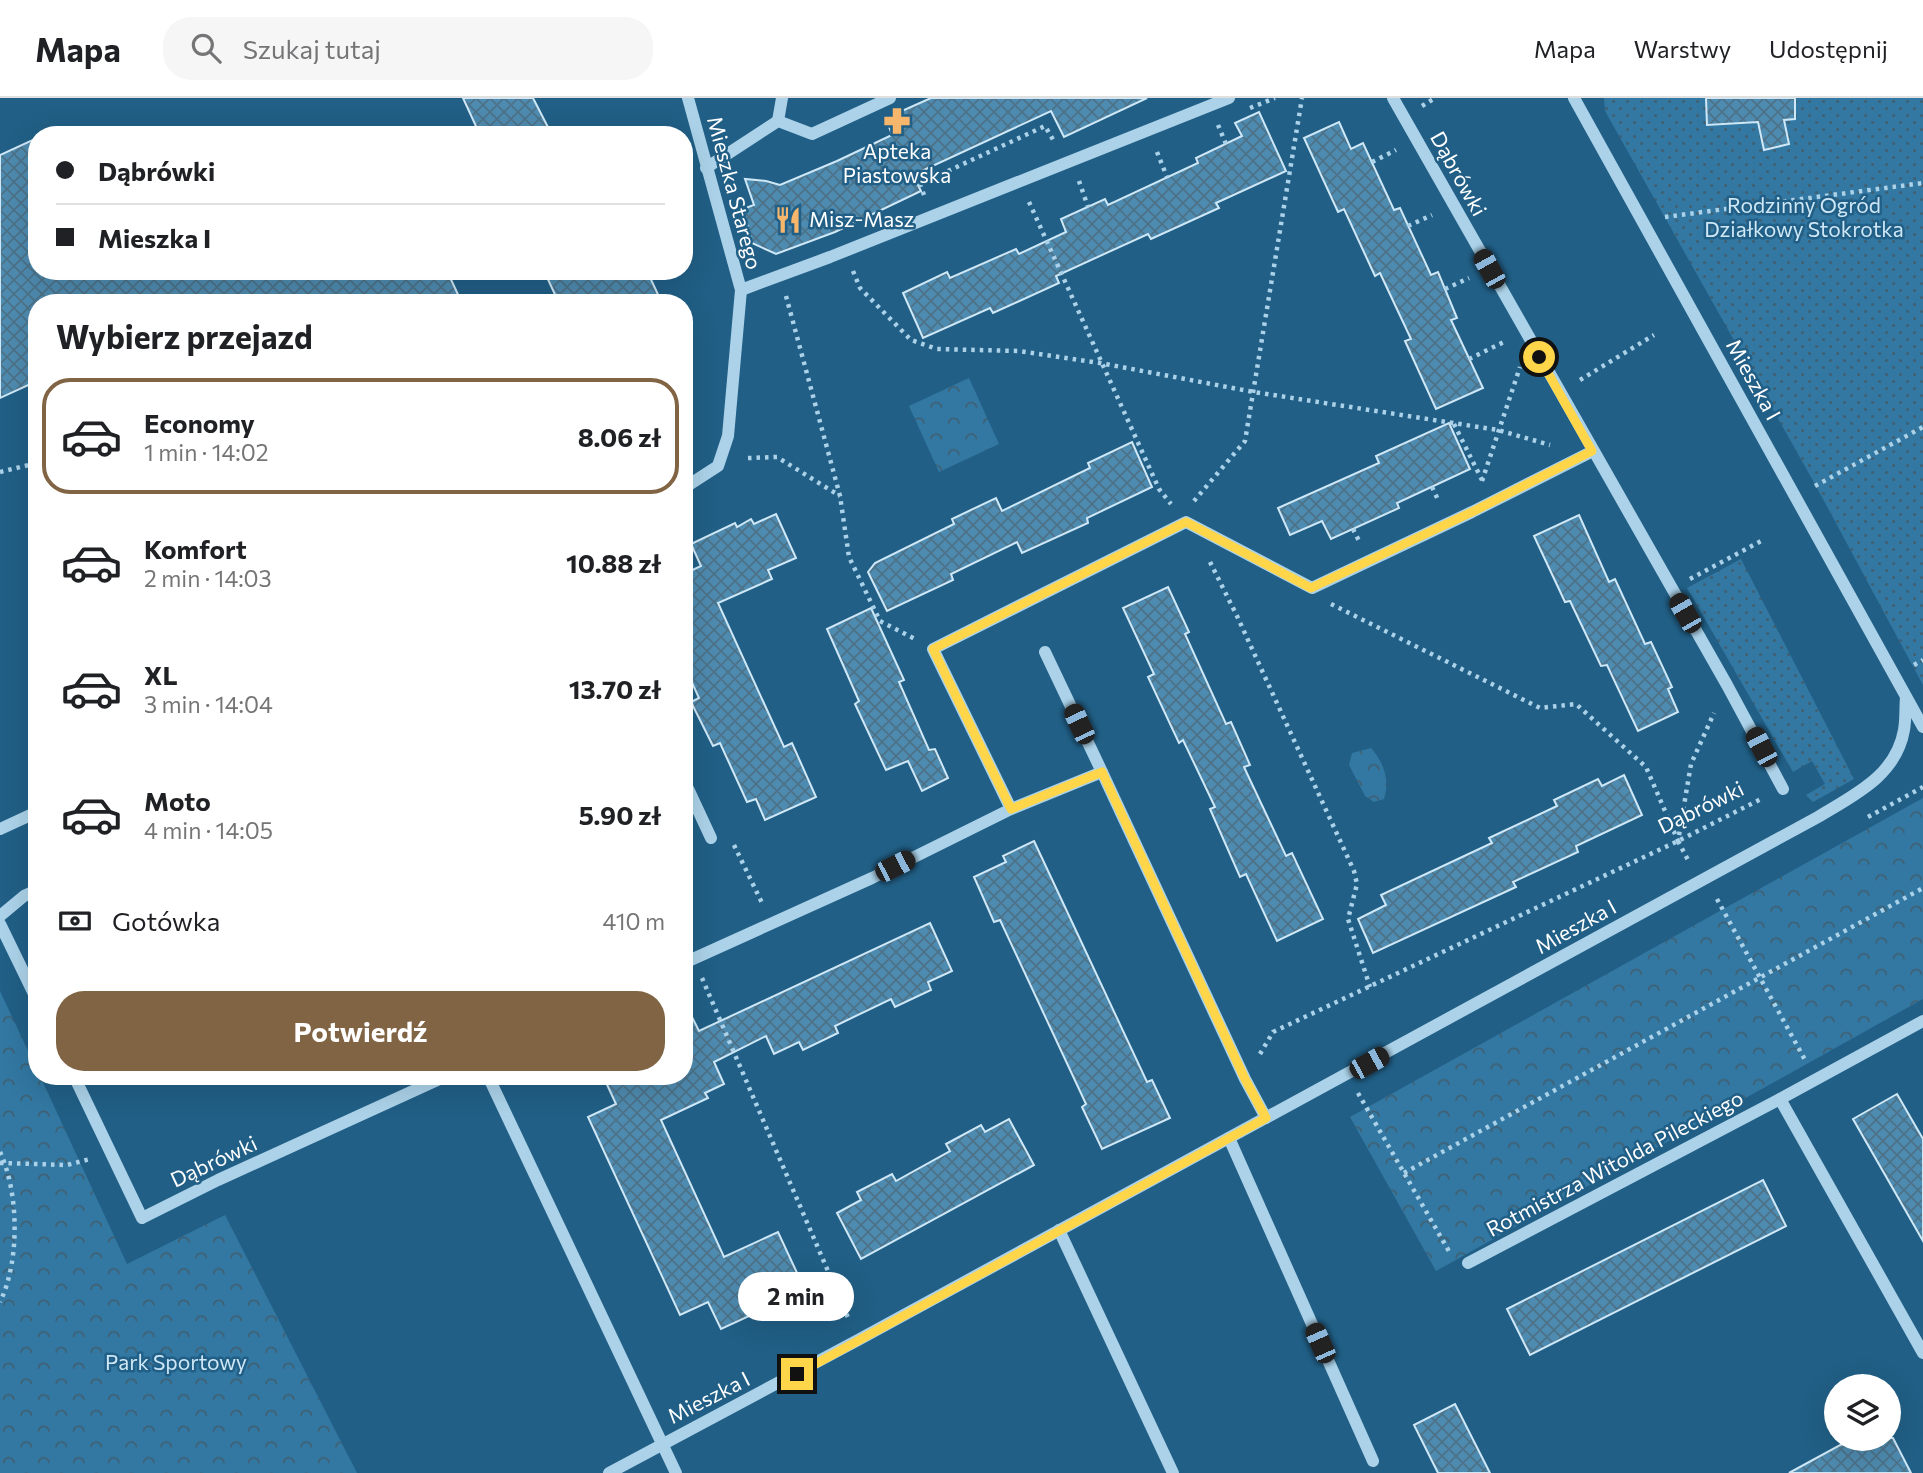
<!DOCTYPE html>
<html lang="pl">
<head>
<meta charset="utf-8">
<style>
  :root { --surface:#fff; --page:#f6f6f6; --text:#202124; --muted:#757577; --line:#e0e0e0; --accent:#806444 }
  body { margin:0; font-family:Commissioner,sans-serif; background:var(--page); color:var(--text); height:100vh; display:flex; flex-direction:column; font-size:26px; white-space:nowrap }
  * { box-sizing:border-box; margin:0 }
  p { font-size:23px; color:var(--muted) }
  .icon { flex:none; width:38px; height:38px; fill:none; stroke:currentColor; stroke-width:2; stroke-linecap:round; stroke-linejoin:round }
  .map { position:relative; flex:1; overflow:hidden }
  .drawer { position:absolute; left:28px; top:196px; width:665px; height:791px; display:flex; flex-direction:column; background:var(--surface); border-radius:28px; box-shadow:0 7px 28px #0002 }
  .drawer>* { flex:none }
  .guide { position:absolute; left:28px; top:28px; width:665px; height:154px; border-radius:28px; box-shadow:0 7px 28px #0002; display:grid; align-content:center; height:154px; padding:0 28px; background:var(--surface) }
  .fabs { position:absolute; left:1824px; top:1276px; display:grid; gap:14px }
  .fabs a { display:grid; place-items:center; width:77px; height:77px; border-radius:50%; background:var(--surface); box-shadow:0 7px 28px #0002; font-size:35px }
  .end { position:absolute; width:32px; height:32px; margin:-16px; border:9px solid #ffd54a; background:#111; box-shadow:0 0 0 4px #111 }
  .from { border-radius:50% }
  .bubble { position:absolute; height:49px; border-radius:24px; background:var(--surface); box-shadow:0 7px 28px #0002; font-size:23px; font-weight:700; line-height:49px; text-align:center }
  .car { position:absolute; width:21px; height:42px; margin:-21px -10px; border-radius:9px; box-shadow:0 0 5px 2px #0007; background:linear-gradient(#222 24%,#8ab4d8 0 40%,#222 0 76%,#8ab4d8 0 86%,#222 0) }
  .guide b { display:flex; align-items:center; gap:24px; height:66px; font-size:26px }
  .guide b+b { border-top:2px solid var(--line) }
  .guide i { width:18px; height:18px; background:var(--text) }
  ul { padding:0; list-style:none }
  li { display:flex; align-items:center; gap:21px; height:116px; margin:0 14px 10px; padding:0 14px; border:4px solid transparent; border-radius:28px }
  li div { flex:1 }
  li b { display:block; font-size:26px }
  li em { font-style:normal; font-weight:700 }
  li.active { border-color:var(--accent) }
  li>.icon { width:63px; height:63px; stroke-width:1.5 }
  h2 { padding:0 28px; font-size:32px; line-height:84px }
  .pay { display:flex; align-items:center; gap:18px; height:77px; padding:0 28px; font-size:26px }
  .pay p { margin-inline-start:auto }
  .action { display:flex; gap:14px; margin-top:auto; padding:14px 28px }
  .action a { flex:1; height:80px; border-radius:28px; background:var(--accent); color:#fff; font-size:28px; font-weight:700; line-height:80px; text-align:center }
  header { display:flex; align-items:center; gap:42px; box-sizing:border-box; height:98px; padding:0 35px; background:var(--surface); border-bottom:2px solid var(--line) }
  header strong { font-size:33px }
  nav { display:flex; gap:38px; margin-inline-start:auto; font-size:24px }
  .search { width:490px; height:63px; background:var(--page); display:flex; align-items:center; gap:18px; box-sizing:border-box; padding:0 24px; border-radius:28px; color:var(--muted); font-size:26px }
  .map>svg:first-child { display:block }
  .grass { fill:url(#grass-dots) }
  .park { fill:url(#park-crowns) }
  .building { fill:url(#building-cross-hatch); stroke:#cfe8f7; stroke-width:2 }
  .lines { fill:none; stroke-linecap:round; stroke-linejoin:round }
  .path { stroke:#abd2e9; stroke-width:4.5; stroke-dasharray:3.5 5; stroke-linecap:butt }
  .minor { stroke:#abd2e9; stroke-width:12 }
  .route { stroke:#ffd54a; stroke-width:9 }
  .labels { text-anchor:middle; stroke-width:5; stroke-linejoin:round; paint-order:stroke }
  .poi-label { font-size:21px; fill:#fff; stroke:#215f86 }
  .street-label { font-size:21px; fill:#fff; stroke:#215f86 }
  .park-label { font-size:21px; fill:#cfe8f7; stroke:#215f86 }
</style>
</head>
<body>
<header>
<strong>Mapa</strong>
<div class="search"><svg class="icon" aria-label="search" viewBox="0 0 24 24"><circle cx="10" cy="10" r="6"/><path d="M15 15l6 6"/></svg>Szukaj tutaj</div>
<nav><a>Mapa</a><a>Warstwy</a><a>Udostępnij</a></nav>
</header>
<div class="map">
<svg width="1923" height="1375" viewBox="0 0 1923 1375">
  <defs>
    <pattern id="grass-dots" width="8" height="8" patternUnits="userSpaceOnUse" patternTransform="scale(1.75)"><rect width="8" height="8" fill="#3278a2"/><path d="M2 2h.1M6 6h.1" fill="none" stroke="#406073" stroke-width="1.8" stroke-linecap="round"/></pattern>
    <pattern id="park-crowns" width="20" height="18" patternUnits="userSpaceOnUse" patternTransform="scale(1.75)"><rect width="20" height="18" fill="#3278a2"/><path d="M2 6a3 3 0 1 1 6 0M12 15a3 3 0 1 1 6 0" fill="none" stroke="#406073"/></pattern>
    <pattern id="building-cross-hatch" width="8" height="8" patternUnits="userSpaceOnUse" patternTransform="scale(1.75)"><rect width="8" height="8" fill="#4e8bb0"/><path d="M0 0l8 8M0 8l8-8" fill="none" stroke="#4d7288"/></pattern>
  </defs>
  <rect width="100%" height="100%" fill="#215f86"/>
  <g class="grass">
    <polygon points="1604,0 1923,0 1923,587 1816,388 1605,13"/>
    <polygon points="1741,461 1854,681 1813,704 1806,697 1825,686 1812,663 1793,674 1687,490"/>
  </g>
  <g class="park">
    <polygon points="969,280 999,346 939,374 909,308"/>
    <path d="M1371,650C1384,665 1390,682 1384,701L1374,704L1365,698L1349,667L1352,655Z"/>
    <polygon points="1923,700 1923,901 1436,1173 1350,1019"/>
    <polygon points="0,893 37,972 37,978 40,978 127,1166 225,1117 357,1375 0,1375"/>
  </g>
  <g class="building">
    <polygon points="463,0 533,0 552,37 480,37"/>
    <polygon points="931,0 1147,0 1064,39 1051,13 913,77 921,93 835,134 776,156 752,145 743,111 754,107 745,81 766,83 780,87 837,63 892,37 886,20"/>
    <polygon points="1706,0 1795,0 1795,21 1784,22 1789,46 1764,52 1758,24 1707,27"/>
    <polygon points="1259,14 1286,73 1216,105 1219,110 1151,141 1148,136 1056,178 1059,185 993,215 990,210 923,240 903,195 947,174 950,180 1016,151 1019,156 1066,134 1061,121 1105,101 1108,107 1198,65 1196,60 1242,38 1235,25"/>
    <polygon points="1339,24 1351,51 1363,45 1394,112 1400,110 1431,177 1438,174 1457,220 1451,222 1483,290 1436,311 1405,243 1411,241 1380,175 1375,178 1344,111 1338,114 1304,40"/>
    <polygon points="37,40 37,173 447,173 462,205 37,205 37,283 0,300 0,57"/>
    <polygon points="544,173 647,173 662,205 559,205"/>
    <polygon points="1449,325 1470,371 1397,405 1399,410 1331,441 1322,423 1290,437 1278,410 1379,365 1376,358"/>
    <polygon points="1132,344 1152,389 1087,420 1088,425 1022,455 1017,444 951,476 953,482 887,513 868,474 875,465 954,426 952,421 996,400 1002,413 1090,370 1088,365"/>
    <polygon points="776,416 796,460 768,472 772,481 718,505 784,649 792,645 816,699 765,722 756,701 747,704 720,645 713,648 691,604 699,600 684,567 684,476 701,468 691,446 735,425 737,429 751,421 754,426"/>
    <polygon points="1579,417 1609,484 1615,481 1645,546 1651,544 1672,589 1668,591 1678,614 1638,633 1607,567 1601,568 1570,503 1565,504 1534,438"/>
    <polygon points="1168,489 1189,534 1185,536 1226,626 1231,624 1250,667 1244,669 1286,758 1292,755 1323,821 1277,843 1246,776 1240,779 1210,711 1215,709 1183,642 1179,645 1148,579 1154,576 1123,510"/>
    <polygon points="871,510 904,582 899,584 929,652 935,651 948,680 922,693 908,663 886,672 855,606 859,603 827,531"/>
    <polygon points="1624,677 1642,717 1576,748 1578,754 1513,784 1516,789 1373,855 1358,821 1386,807 1381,797 1492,745 1489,740 1557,708 1554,702 1598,681 1602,688"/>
    <polygon points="1034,743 1147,984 1152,982 1170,1020 1102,1051 1082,1009 1086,1006 1000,822 994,824 974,779 1006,764 1003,758"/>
    <polygon points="930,825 952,873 928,884 931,892 895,909 891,901 835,928 838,935 803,952 799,944 774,956 766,938 714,964 724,986 705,995 708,1000 661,1022 724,1159 778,1134 805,1192 721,1231 708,1204 680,1217 588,1019 616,1006 603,978 684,978 684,903 699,933"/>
    <polygon points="1897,996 1923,1041 1923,1143 1853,1021"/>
    <polygon points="1009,1021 1034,1067 861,1161 837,1115 861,1102 857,1094 892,1076 896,1083 950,1053 946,1046 981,1027 985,1034"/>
    <polygon points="1763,1082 1786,1128 1530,1257 1507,1211"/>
    <polygon points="1455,1306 1490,1375 1438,1375 1414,1327"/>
    <polygon points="1853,1340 1893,1340 1911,1375 1789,1375"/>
  </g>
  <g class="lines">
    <g class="path">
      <polyline points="1422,8 1435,0"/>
      <polyline points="1250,10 1275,0"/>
      <polyline points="1218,27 1226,46"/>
      <polyline points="1157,54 1167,79"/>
      <polyline points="1372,64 1396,52"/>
      <polyline points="1079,83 1088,109"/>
      <polyline points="924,97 920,86 1045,28 1055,45"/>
      <polyline points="1029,104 1159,391 1171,406"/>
      <polyline points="1665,119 1923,85"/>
      <polyline points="1408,128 1432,117"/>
      <polyline points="853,173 860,190 911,242 937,251 1019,253 1100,265 1254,294 1498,332 1550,347"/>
      <polyline points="1445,191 1469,180"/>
      <polyline points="786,198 840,398 849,459 880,523 915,541"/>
      <polyline points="1469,261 1506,243"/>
      <polyline points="1580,282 1654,237"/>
      <polyline points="1454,326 1482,382"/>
      <polyline points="748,360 777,359 840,398"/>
      <polyline points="0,374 37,365"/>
      <polyline points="1482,383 1520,269"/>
      <polyline points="1815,388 1923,329"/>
      <polyline points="1432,389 1439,404"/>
      <polyline points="1194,403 1245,343 1302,0"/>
      <polyline points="1353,431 1359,443"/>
      <polyline points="1210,464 1237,518 1354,773 1357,786 1348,821 1370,889"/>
      <polyline points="1690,481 1763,442"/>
      <polyline points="1331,506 1540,610 1576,606 1646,669 1678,743 1691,666 1714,615"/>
      <polyline points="1914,567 1923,562"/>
      <polyline points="1868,719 1923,689"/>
      <polyline points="1678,743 1689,764"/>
      <polyline points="734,747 762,805"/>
      <polyline points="1717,801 1805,962"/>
      <polyline points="702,880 849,1222"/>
      <polyline points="1260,956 1273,934 1678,743 1763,700"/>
      <polyline points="1358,995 1450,1155"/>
      <path d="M0,1054C19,1095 20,1163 0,1204"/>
      <polyline points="0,1065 67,1067 90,1061"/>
      <polyline points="1404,1075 1923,790"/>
    </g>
    <g class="minor">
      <polyline points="1393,0 1727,587 1783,691"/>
      <polyline points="1574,0 1923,629"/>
      <polyline points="778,23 782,0"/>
      <polyline points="706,70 778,23 812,36 890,0"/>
      <polyline points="741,192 830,159 1229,0"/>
      <polyline points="684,390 718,368 728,338 741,192 688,0"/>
      <polyline points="1045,554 1102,674"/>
      <polyline points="684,682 711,740"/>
      <polyline points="0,731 37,714"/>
      <polyline points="0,818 24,798 37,792"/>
      <polyline points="0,826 37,902"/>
      <polyline points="684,865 872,780 1011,711"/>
      <polyline points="1923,923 1780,1001 1923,1255"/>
      <polyline points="74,978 142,1120 218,1082 446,978"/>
      <polyline points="488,978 676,1375"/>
      <polyline points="1266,1020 1245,981 1102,674 1011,711 933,551 1186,424 1312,490 1472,414 1593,353"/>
      <polyline points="1229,1040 1373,1363"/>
      <polyline points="1059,1132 1173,1375"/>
      <polyline points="1468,1165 1780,1001"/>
      <path d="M609,1375L858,1242L1818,719C1854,697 1896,678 1904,632C1906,621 1905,609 1906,599"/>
    </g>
  </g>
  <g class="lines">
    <polyline class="route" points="797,1276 1266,1020 1245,981 1102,674 1011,711 933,551 1186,424 1311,490 1472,414 1592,353 1539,259"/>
  </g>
  <defs>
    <symbol id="pharmacy-bare" viewBox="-9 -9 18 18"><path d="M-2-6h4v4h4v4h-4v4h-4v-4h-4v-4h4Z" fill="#f6b66c" stroke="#215f86" stroke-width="2.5" paint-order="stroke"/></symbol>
    <symbol id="restaurant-bare" viewBox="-9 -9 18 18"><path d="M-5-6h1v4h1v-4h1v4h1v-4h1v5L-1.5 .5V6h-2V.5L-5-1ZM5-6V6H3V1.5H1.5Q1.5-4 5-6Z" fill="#f6b66c" stroke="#215f86" stroke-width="2.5" paint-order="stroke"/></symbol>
  </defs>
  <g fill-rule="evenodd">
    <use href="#pharmacy-bare" x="878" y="4" width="38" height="38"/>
    <use href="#restaurant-bare" x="769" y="103" width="38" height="38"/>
  </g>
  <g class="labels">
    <g class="poi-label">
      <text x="897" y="61">Apteka<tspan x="897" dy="24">Piastowska</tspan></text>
      <text x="809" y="129" text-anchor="start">Misz-Masz</text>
    </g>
    <g class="street-label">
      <text transform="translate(1458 76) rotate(61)" y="7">Dąbrówki</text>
      <text transform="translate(734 95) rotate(75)" y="7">Mieszka Starego</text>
      <text transform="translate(1753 282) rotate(61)" y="7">Mieszka I</text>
      <text transform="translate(1701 710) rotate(-26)" y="7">Dąbrówki</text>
      <text transform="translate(1576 829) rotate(-29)" y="7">Mieszka I</text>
      <text transform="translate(214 1064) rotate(-25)" y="7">Dąbrówki</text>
      <text transform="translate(1615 1066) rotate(-28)" y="7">Rotmistrza Witolda Pileckiego</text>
      <text transform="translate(709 1300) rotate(-27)" y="7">Mieszka I</text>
    </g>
    <g class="park-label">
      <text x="1804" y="115">Rodzinny Ogród<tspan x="1804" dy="24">Działkowy Stokrotka</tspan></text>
      <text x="176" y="1272">Park Sportowy</text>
    </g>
  </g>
</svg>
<div class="fabs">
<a><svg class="icon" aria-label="layers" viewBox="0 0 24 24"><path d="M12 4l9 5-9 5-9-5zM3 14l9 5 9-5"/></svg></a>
</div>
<i class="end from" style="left:1539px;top:259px"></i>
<i class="end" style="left:797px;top:1276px"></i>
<div class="bubble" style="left:738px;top:1174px;width:116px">2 min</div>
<i class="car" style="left:1489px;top:171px;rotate:331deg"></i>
<i class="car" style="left:1685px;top:515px;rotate:330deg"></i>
<i class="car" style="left:1079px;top:626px;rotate:335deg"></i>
<i class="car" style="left:1761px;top:649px;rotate:332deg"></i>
<i class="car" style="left:895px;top:768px;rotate:63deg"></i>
<i class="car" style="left:1369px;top:965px;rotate:61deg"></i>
<i class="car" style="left:1320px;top:1245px;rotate:336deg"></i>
<div class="guide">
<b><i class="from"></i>Dąbrówki</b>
<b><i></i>Mieszka I</b>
</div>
<section class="drawer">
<h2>Wybierz przejazd</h2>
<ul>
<li class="active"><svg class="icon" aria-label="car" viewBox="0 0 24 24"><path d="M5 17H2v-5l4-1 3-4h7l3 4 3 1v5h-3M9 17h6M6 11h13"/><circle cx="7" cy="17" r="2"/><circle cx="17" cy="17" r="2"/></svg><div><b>Economy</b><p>1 min · 14:02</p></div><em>8.06 zł</em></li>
<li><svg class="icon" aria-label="car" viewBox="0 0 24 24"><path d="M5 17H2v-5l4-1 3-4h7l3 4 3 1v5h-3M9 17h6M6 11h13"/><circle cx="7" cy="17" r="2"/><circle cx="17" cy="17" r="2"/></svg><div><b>Komfort</b><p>2 min · 14:03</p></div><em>10.88 zł</em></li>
<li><svg class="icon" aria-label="car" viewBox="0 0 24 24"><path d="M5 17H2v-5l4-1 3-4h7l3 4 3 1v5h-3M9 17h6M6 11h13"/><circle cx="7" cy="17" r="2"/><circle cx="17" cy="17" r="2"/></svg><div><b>XL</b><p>3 min · 14:04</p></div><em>13.70 zł</em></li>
<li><svg class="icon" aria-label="car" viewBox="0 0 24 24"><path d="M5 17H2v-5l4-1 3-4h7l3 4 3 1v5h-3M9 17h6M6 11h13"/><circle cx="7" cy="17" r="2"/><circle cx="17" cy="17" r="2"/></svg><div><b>Moto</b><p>4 min · 14:05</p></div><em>5.90 zł</em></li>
</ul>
<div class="pay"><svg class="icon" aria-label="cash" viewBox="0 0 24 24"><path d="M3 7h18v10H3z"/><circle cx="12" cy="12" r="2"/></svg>Gotówka<p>410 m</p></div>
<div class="action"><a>Potwierdź</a></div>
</section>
</div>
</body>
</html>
